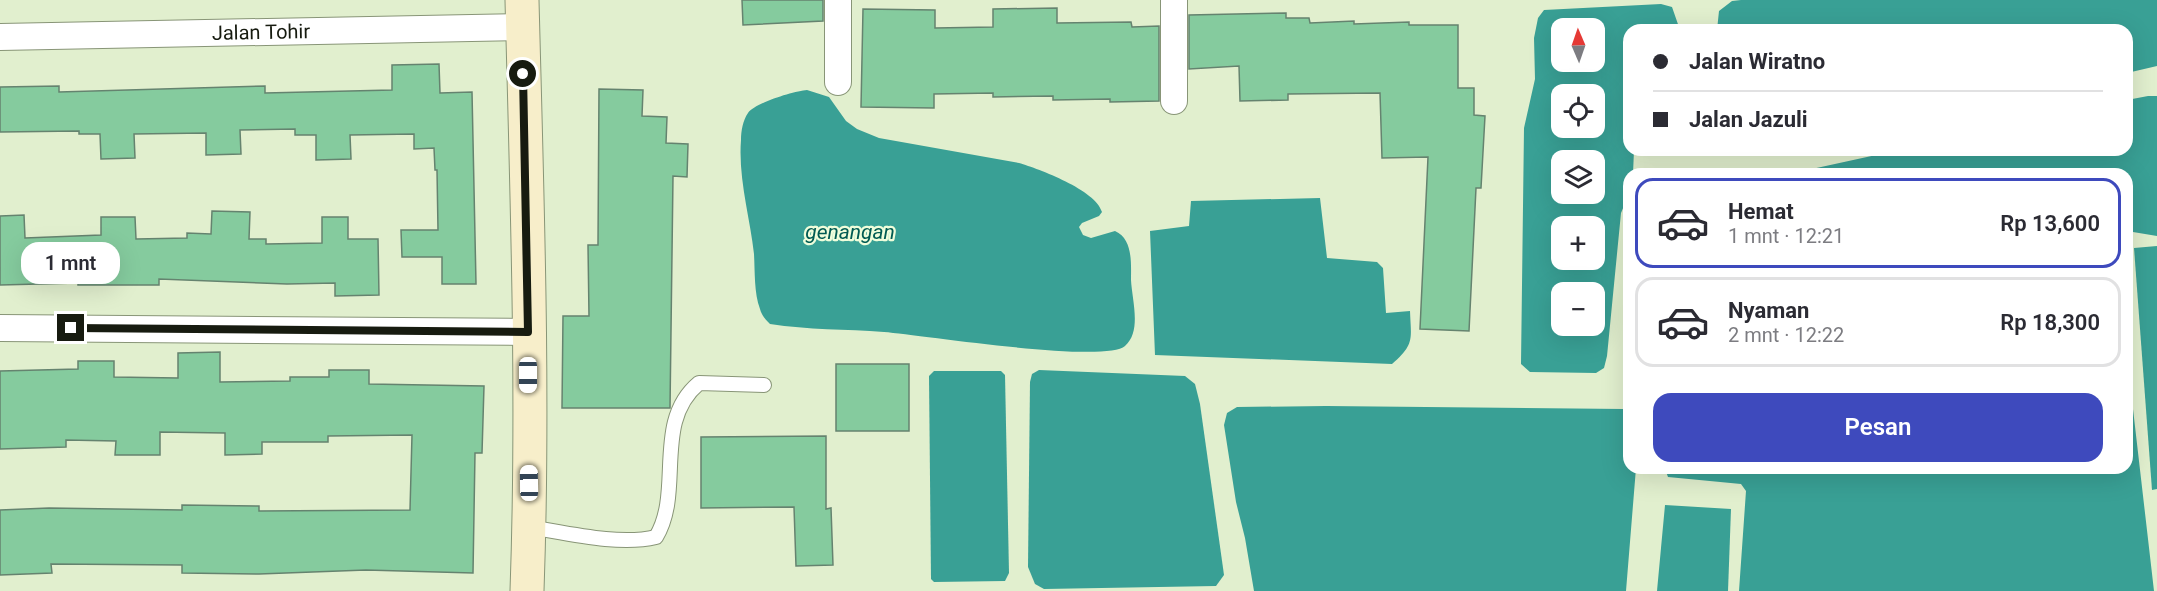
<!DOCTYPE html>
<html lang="id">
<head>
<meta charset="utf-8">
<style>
  :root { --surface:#fff; --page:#f2f2f3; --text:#2b2b33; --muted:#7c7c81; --line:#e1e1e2; --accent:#3e4abd }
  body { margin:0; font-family:Roboto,sans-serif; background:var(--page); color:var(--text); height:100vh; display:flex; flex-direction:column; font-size:22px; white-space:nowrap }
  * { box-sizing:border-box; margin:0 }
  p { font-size:20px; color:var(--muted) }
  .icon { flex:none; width:33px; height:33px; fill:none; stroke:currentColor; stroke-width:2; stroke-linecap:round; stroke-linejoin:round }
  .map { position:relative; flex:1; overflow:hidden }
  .details { position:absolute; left:1623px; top:168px; width:510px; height:306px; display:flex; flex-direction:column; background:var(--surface); border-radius:18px; box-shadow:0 6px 24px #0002 }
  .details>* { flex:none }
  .banner { position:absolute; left:1623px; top:24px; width:510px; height:132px; border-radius:18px; box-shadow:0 6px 24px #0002; display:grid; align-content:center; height:132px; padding:0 30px; background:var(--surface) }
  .needle { width:39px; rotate:358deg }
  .tools { position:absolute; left:1551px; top:18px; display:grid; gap:12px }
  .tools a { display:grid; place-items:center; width:54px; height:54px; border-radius:12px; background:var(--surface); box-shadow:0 6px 24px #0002; font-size:30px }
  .end { position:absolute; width:27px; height:27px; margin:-14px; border:8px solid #171b10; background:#fff; box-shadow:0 0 0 3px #fff }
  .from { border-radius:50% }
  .bubble { position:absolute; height:42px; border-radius:18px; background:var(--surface); box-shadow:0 6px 24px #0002; font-size:20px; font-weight:600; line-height:42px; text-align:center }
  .car { position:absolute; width:18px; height:36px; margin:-18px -9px; border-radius:8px; box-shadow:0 0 4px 2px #0007; background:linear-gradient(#fff 24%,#345 0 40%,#fff 0 76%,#345 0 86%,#fff 0) }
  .banner b { display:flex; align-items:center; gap:21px; height:57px; font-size:22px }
  .banner b+b { border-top:2px solid var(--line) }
  .banner i { width:15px; height:15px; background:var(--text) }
  ul { padding:10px 0 0; list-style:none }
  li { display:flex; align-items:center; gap:18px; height:90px; margin:0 12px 9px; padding:0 18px; border:3px solid var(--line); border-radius:18px }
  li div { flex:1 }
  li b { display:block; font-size:22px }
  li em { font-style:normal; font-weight:600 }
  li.on { border-color:var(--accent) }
  li>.icon { width:54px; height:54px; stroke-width:1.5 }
  .cta { display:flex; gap:12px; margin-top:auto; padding:12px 30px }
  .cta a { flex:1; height:69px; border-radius:18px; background:var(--accent); color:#fff; font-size:24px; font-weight:600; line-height:69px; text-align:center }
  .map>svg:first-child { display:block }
  .water { fill:#39a095; fill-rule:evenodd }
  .building { fill:#85cb9e; stroke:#65836f; stroke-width:1.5 }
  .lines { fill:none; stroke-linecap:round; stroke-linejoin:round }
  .service-casing { stroke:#889577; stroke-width:16 }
  .minor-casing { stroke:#889577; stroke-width:28 }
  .secondary-casing { stroke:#889577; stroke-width:35 }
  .service { stroke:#fff; stroke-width:14 }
  .minor { stroke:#fff; stroke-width:26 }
  .secondary { stroke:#f7eeca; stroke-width:33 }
  .route { stroke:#171b10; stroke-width:8 }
  .labels { text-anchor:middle; stroke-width:4.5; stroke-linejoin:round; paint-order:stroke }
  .street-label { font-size:20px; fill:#171b10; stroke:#effddb }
  .water-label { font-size:21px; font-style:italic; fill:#005b53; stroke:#effddb }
</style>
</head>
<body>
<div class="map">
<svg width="2157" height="591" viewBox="0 0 2157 591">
  <rect width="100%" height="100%" fill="#e1efce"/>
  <g class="water">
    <polygon points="1741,0 2157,0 2157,66 2127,73 2127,30 1717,30 1719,11 1732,1"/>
    <path d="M1661,4L1672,7L1680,30H1629V150H1634L1633,174H1629V194L1621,213L1607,356L1604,368L1596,373L1530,372L1521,364L1524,128L1535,79L1534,38L1538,18L1544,10ZM1594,28V62H1562V28ZM1594,94V128H1562V94ZM1594,160V194H1562V160ZM1594,226V260H1562V226ZM1594,292V326H1562V292Z"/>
    <path d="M807,90L829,97L846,121L857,129L879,138L1019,163C1039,169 1096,190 1102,212L1099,216L1082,223L1079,227L1083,235L1091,238L1115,231C1133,239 1131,263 1131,280C1132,300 1142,331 1125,346C1105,364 921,335 884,332C846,329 808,330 770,324C766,320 762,316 760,309C754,293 755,272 754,254C750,217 738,178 741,140C741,131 743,120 748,113C755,103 794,91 807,90Z"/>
    <polygon points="2148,96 2157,96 2157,236 2127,231 2127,174 1789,174 1899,150 2127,150 2127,100"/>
    <path d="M1320,198L1327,258L1377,262L1383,268L1386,313L1410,311C1411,339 1415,344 1392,364L1155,355L1150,231L1189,226L1191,201Z"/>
    <polygon points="2157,246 2157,489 2152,490 2134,248"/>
    <polygon points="2127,357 2154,591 1739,591 1746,491 1741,484 1668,477 1665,469 2127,468"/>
    <polygon points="1039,370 1185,376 1195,384 1200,404 1224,575 1216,586 1044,589 1035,584 1028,567 1030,382 1032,374"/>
    <polygon points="934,371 1001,371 1005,375 1009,573 1005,581 934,582 931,579 929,376"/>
    <polygon points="1326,406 1624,409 1629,412 1629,468 1636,468 1626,591 1254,591 1245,538 1236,502 1224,425 1227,413 1237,407"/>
    <polygon points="1665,505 1731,509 1728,591 1657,591"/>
  </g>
  <g class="building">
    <polygon points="742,0 823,0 823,21 743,25"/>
    <polygon points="1057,8 1057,23 1131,22 1132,27 1159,26 1159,101 1110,102 1110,99 1053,100 1053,96 993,97 993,93 934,94 934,108 861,107 863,9 935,10 935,28 993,27 993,9"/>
    <polygon points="1286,13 1286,18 1309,18 1310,23 1354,21 1354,24 1409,22 1409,25 1458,25 1458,88 1474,88 1474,115 1485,116 1481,188 1476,188 1469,331 1420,329 1428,157 1382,158 1380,93 1288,94 1288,100 1240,101 1239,66 1189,69 1189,15"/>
    <polygon points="439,64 440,93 472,92 476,284 442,284 442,257 402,257 401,230 438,230 437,170 435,170 434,148 414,149 414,134 350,135 351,159 316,160 316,135 295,135 295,129 240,130 241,154 206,155 206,133 134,134 135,158 101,159 100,134 79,134 79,131 0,132 0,87 59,86 59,92 265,86 265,93 392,90 392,65"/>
    <polygon points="599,89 643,90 642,116 667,117 666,143 688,144 687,177 673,176 670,408 562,408 563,316 589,316 588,245 598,245"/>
    <polygon points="212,211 250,212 249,239 266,239 266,244 322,243 322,217 348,217 348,239 378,239 379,295 335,296 335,283 287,284 159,279 159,285 78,285 78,283 0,285 0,216 24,215 25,238 101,235 101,217 135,217 136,239 187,238 187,233 211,234"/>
    <polygon points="220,352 220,382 290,381 290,377 329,377 329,370 369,370 369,384 484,386 482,453 475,453 473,573 366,570 259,574 182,573 182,565 51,564 52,573 0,575 0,510 49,508 182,510 182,505 259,506 259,511 410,510 412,435 328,436 328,442 262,442 262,454 225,455 225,433 160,432 160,455 115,455 116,441 66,440 66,447 0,449 0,371 78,369 78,361 114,361 114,377 178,378 178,353"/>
    <rect x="836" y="364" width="73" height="67"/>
    <polygon points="826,436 826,509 831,508 833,565 796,566 794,507 701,508 701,437"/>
  </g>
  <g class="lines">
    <defs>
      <path id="service" d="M529,527C567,533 619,546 656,537C684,491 652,422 699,383L764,385"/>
      <g id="minor">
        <polyline points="838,0 838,82"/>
        <polyline points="1174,0 1174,101"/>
        <path id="s1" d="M0,37L522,27"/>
        <polyline points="0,328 528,332"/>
      </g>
      <path id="secondary" d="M522,0C527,197 534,394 527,591"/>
    </defs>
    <use href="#service" class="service-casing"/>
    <use href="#minor" class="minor-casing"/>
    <use href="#secondary" class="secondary-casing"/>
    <use href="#service" class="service"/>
    <use href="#minor" class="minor"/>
    <use href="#secondary" class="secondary"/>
  </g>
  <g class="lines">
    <polyline class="route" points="71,328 528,332 523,74"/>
  </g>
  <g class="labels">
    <g class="street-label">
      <text dy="7" stroke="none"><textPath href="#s1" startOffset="261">Jalan Tohir</textPath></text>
    </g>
    <g class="water-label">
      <text x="850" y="239">genangan</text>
    </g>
  </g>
</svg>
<div class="tools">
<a><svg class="needle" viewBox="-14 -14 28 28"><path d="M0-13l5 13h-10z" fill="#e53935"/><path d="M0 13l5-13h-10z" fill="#7c7c81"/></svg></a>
<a><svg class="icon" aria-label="locate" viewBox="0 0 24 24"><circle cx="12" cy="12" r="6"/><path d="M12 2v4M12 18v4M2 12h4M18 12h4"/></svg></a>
<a><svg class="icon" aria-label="layers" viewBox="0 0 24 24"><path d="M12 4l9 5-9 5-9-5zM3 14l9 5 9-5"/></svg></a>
<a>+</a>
<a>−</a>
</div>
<i class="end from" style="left:523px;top:74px"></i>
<i class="end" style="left:71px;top:328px"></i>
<div class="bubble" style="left:21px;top:242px;width:99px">1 mnt</div>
<i class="car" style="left:528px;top:375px;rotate:180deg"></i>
<i class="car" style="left:529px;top:483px;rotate:359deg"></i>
<div class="banner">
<b><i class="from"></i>Jalan Wiratno</b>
<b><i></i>Jalan Jazuli</b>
</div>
<section class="details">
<ul>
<li class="on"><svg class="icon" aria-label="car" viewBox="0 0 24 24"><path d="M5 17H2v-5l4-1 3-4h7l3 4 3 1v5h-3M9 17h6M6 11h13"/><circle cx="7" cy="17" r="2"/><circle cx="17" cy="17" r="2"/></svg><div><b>Hemat</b><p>1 mnt · 12:21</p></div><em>Rp 13,600</em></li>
<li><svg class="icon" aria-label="car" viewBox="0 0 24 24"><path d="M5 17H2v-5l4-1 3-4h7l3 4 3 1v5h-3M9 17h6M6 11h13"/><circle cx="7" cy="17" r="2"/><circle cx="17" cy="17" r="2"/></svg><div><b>Nyaman</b><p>2 mnt · 12:22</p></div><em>Rp 18,300</em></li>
</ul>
<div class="cta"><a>Pesan</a></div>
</section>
</div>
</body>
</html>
